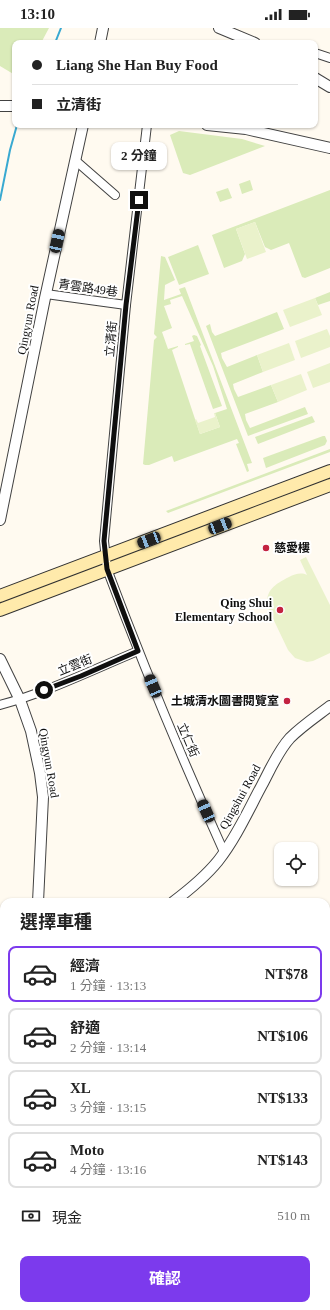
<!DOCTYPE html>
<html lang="zh-TW">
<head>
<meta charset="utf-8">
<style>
  :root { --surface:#fff; --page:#f6f6f6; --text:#222; --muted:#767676; --line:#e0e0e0; --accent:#7c3aed }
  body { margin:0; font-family:"Times New Roman","Noto Sans TC",serif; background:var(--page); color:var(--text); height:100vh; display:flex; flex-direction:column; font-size:15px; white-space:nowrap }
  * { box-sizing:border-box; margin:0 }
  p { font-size:13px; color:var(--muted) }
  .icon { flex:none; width:22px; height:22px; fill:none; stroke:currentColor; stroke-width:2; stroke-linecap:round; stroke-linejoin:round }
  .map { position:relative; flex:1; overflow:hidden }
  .panel { position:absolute; left:0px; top:870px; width:330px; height:412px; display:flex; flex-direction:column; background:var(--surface); border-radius:12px 12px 0 0; box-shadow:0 1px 3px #0004 }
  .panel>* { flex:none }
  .top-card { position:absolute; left:12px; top:12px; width:306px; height:88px; border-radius:8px; box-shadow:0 1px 3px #0004; display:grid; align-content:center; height:88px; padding:0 20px; background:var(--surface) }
  .fabs { position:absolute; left:274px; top:814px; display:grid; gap:8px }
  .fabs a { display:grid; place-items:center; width:44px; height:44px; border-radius:8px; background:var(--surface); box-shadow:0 1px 3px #0004; font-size:20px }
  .end { position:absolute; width:18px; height:18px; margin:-9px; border:5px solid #0f0f0f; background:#fff; box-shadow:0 0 0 2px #fff }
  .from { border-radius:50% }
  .bubble { position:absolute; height:28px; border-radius:8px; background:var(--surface); box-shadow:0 1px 3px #0004; font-size:13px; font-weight:700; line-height:28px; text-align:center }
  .car { position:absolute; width:12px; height:24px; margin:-12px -6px; border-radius:5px; box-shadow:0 0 3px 1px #0007; background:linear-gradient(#222 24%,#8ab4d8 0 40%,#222 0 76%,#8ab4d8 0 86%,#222 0) }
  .top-card b { display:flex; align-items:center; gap:14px; height:38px; font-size:15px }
  .top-card b+b { border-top:1px solid var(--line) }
  .top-card i { width:10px; height:10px; background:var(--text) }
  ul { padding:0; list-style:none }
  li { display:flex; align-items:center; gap:12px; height:56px; margin:0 8px 6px; padding:0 12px; border:2px solid var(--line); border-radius:8px }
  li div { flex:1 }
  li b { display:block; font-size:15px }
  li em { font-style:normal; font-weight:700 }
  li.active { border-color:var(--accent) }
  li>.icon { width:36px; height:36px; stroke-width:1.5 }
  h2 { padding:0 20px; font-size:18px; line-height:48px }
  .pay { display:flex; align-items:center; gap:10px; height:44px; padding:0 20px; font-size:15px }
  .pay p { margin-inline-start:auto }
  .cta { display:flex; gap:8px; margin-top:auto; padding:8px 20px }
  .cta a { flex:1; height:46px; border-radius:8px; background:var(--accent); color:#fff; font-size:16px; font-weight:700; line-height:46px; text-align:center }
  .status { display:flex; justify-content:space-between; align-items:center; height:28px; padding:0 20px; background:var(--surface); direction:ltr }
  .status svg { height:11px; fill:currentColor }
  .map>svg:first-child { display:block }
  .green { fill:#daebb9; fill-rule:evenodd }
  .pitch { fill:#eaf2cb }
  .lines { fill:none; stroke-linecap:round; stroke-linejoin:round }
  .stream { stroke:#39a9d1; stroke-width:2 }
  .minor-casing { stroke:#424242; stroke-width:10 }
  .tertiary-casing { stroke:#424242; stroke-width:12 }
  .secondary-casing { stroke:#313131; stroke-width:14 }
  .minor { stroke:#fff; stroke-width:8 }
  .tertiary { stroke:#fff; stroke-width:10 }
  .secondary { stroke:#ffeaab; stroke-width:12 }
  .route { stroke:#0f0f0f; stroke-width:5 }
  .poi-dot { fill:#c32240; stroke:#fff; stroke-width:1.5 }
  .labels { text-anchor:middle; stroke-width:4; stroke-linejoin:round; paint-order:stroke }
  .street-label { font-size:12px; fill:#0f0f0f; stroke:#fff }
  .poi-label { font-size:12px; font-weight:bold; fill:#0f0f0f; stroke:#fff; text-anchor:end }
</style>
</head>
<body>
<div class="status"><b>13:10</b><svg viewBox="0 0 49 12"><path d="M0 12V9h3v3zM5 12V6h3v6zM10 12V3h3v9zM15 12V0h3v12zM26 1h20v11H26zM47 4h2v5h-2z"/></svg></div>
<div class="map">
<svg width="330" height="1282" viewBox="0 0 330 1282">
  <rect width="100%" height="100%" fill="#fffaf0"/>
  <g class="green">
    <polygon points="0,0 49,0 41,15 15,15 15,47 0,38"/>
    <polygon points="179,103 242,111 265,118 190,147 183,145 170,107"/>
    <polygon points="250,152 253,162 242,166 239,156"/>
    <polygon points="228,160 232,170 220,174 216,164"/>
    <polygon points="330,162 330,240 305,250 302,249 289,215 271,222 265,219 255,194 236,201 245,226 242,233 224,240 212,207"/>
    <polygon points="198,217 209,246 179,257 168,229"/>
    <path d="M161,228L165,229L175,252L165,257L164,272L181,266L179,261L185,259L252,435L247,436L249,443L247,444L236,416L239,415L237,411L174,434L172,428L149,437H145L143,436L154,312L157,309L154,306ZM182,268L213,338L227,381L215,385L220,399L200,406L172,322L178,319V318L168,321L162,304L172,300L164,278L171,276L170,272Z"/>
    <polygon points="330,264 330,273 318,277 315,270"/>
    <polygon points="277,284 284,301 221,325 222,330 227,339 257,327 263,344 233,356 234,361 238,369 271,357 278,374 245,386 246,392 250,400 305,379 308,386 248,408 206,298 210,296 212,304 215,308"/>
    <polygon points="194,307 197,308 201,317 200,318 222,378 213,381 190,316 185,317 185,316 194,313 192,308"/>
    <polygon points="312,388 315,394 258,416 255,409"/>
    <polygon points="323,408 325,408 327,413 325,417 266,440 263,430"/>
    <polygon points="330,421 330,424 168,485 166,483"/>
    <polygon points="330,943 330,977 326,981 326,947"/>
    <polygon points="326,1030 330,1035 330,1075 326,1079"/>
  </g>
  <g class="pitch">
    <polygon points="255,194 266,224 247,231 236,201"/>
    <polygon points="315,270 322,287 290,299 283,282"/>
    <polygon points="327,301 330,308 330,319 301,330 295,313"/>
    <polygon points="289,315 295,332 263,344 257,327"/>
    <polygon points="330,335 330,354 313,360 307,344"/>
    <polygon points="301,346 307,362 278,374 271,357"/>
    <polygon points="214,385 215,385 220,399 200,406 195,392 196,391 198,395 215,389"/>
    <path d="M306,529L330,577V625L313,633L307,634L295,630L288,622L268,580C264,563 275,556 289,549C295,546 301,544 307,547L300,532Z"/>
  </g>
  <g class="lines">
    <g class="stream">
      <polyline points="55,15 61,0"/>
      <polyline points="0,172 10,122 17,97"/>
    </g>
    <defs>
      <g id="minor">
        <polyline points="315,25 330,30"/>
        <path d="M147,97L126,277L104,513L107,541C143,637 182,731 224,824"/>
        <polyline points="76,133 115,167"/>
        <polyline points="46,266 126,277"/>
        <path d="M0,677C48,664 92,642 138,623"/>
        <polyline points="326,1156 330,1160"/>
        <polyline points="0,1186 4,1186"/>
        <polyline points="69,1282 106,1278"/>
      </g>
      <g id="tertiary">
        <polyline points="219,0 255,15"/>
        <polyline points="100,15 103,0"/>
        <polyline points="315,50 330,59"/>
        <polyline points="0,78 15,78"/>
        <polyline points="207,97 246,101 330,120"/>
        <polyline points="0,492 45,270 83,97"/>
        <polyline points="0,631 20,672 31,703 40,745 43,769 38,874"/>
        <path d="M173,874C189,862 205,849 218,833C236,810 248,783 262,757C270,742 278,723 290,710C302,698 317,688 330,678"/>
        <polyline points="0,923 4,923"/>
        <polyline points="45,1278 45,1282"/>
      </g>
      <g id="secondary">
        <polyline points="0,568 330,443"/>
        <polyline points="0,582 330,457"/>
      </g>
    </defs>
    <use href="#minor" class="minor-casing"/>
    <use href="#tertiary" class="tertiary-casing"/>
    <use href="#secondary" class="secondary-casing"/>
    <use href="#minor" class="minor"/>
    <use href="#tertiary" class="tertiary"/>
    <use href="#secondary" class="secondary"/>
  </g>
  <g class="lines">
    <polyline class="route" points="44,662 81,648 138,623 107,541 104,513 126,277 139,172"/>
  </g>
  <g class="poi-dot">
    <circle cx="266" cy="520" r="4"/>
    <circle cx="280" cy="582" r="4"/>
    <circle cx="287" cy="673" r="4"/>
  </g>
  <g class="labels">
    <g class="street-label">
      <text transform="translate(88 260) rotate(8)" y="4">青雲路49巷</text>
      <text transform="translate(28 292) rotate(-79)" y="4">Qingyun Road</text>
      <text transform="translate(111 311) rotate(-85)" y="4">立清街</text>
      <text transform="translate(75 637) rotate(-22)" y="4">立雲街</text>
      <text transform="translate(188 712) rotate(67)" y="4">立仁街</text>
      <text transform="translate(49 735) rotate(80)" y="4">Qingyun Road</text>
      <text transform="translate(240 769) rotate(-61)" y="4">Qingshui Road</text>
    </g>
    <g class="poi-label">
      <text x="274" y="524" text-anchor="start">慈愛樓</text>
      <text x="272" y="579">Qing Shui<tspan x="272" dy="14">Elementary School</tspan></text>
      <text x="279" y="677">土城清水圖書閱覽室</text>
    </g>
  </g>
</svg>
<div class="fabs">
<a><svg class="icon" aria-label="locate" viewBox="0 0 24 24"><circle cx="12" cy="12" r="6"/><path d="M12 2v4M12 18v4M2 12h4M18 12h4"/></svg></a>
</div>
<i class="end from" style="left:44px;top:662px"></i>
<i class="end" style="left:139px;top:172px"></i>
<div class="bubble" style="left:111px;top:114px;width:56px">2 分鐘</div>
<i class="car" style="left:57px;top:213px;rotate:12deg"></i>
<i class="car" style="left:220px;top:498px;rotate:69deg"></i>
<i class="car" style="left:149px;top:512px;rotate:249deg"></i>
<i class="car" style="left:153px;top:658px;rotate:337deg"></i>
<i class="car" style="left:206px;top:783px;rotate:336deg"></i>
<div class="top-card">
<b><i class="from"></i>Liang She Han Buy Food</b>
<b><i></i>立清街</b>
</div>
<section class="panel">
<h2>選擇車種</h2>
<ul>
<li class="active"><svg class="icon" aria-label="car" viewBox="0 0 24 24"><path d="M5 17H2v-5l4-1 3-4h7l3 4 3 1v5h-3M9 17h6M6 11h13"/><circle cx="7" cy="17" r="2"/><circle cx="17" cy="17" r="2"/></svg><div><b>經濟</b><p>1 分鐘 · 13:13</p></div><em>NT$78</em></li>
<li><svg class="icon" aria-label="car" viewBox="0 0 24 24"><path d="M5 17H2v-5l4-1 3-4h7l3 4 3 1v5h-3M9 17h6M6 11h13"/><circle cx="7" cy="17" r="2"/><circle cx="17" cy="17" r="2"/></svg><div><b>舒適</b><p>2 分鐘 · 13:14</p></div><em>NT$106</em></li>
<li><svg class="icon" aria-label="car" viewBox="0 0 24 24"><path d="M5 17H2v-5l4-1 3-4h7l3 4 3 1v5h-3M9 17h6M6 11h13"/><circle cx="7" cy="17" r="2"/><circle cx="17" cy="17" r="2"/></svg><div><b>XL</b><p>3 分鐘 · 13:15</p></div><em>NT$133</em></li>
<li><svg class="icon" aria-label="car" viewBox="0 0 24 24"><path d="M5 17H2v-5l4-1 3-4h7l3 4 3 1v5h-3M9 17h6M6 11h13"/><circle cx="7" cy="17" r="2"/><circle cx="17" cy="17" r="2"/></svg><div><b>Moto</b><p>4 分鐘 · 13:16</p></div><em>NT$143</em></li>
</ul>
<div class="pay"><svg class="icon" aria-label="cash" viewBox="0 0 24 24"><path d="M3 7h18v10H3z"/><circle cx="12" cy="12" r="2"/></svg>現金<p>510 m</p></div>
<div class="cta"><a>確認</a></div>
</section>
</div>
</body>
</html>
